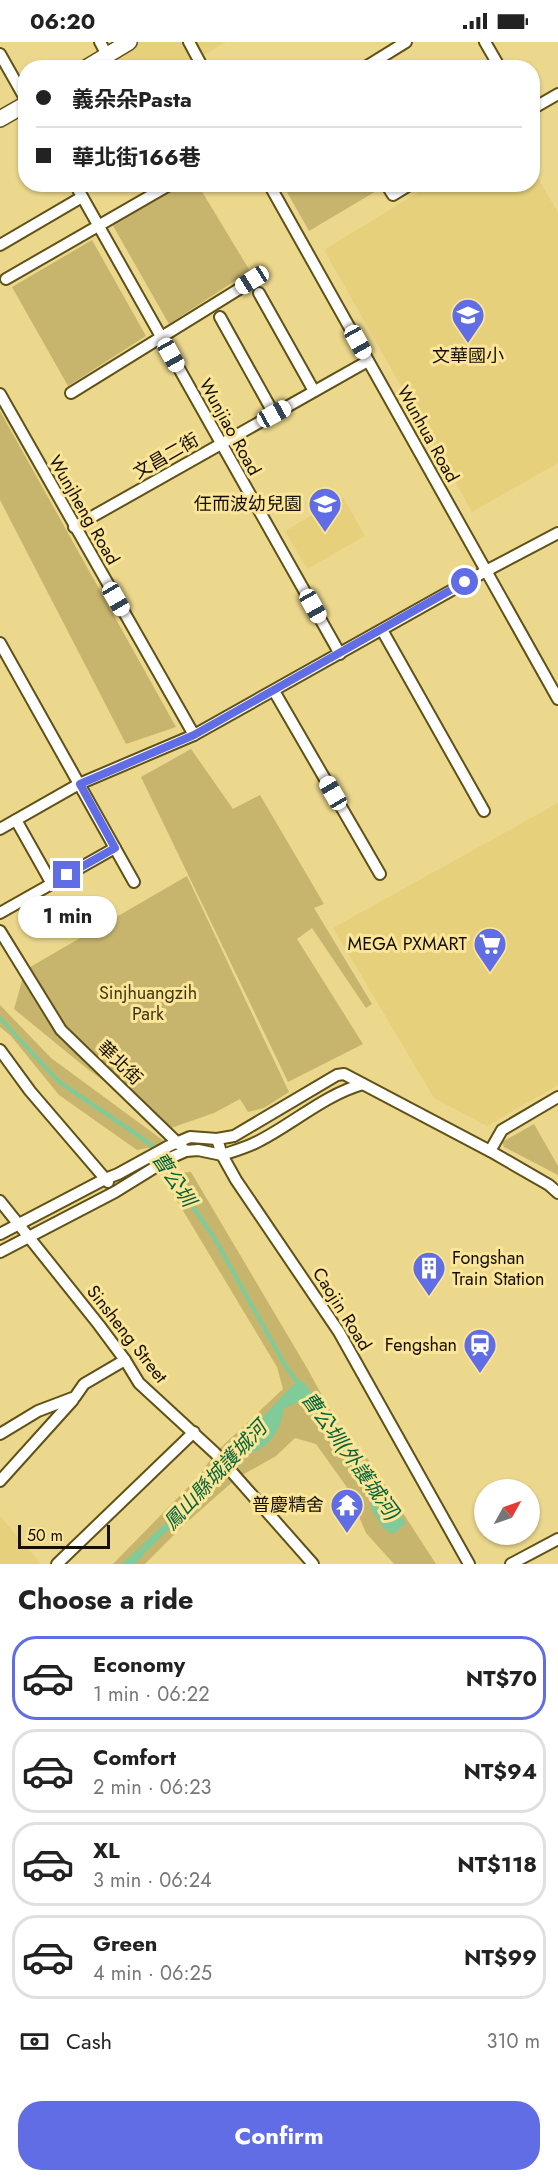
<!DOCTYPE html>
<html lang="en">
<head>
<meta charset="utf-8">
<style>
  :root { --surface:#fff; --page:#f2f2f2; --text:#222; --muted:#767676; --line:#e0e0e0; --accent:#616de5 }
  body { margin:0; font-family:Jost,"Noto Sans TC",sans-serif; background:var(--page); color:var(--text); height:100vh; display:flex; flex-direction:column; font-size:22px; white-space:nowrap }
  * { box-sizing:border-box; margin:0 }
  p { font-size:20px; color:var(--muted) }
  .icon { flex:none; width:33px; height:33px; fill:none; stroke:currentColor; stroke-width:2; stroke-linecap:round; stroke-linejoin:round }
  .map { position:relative; height:1522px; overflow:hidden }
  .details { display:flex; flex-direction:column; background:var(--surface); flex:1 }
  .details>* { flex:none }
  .top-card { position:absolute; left:18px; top:18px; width:522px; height:132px; border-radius:24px; box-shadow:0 2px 4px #0004; display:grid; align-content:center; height:132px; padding:0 18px; background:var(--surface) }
  .needle { width:39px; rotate:50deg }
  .tools { position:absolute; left:474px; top:1437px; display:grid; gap:12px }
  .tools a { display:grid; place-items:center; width:66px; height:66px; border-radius:50%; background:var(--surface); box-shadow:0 2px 4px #0004; font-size:30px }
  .scale { position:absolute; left:18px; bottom:15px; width:92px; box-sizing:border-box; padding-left:6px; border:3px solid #150f00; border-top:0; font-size:16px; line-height:21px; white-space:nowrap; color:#150f00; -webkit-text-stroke:4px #fae599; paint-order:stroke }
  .end { position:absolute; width:27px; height:27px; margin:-14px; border:8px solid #616de5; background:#fff; box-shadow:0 0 0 3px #fff }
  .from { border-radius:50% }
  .bubble { position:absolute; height:42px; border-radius:21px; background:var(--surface); box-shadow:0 2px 4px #0004; font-size:20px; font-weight:700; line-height:42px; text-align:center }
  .car { position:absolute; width:18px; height:36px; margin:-18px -9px; border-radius:8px; box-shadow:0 0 4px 2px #0007; background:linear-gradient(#fff 24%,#345 0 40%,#fff 0 76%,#345 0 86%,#fff 0) }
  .top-card b { display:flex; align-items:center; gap:21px; height:57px; font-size:22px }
  .top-card b+b { border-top:2px solid var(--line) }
  .top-card i { width:15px; height:15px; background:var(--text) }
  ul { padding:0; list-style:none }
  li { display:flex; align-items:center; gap:18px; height:84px; margin:0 12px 9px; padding:0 6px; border:3px solid var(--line); border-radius:24px }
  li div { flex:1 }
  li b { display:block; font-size:22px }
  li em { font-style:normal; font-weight:700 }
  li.selected { border-color:var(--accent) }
  li>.icon { width:54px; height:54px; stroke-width:1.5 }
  h2 { padding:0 18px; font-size:27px; line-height:72px }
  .pay { display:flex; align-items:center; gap:15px; height:66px; padding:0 18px; font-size:22px }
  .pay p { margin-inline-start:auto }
  .primary-button { display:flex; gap:12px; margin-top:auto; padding:12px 18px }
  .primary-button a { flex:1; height:69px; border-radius:24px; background:var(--accent); color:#fff; font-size:24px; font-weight:700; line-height:69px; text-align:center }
  .status { display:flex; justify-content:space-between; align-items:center; height:42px; padding:0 30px; background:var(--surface); direction:ltr }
  .status svg { height:16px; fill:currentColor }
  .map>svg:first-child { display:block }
  .built { fill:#e6d07b }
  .green { fill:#c7b56e }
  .water { fill:#7fcb9a }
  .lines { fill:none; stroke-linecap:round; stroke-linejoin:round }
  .stream { stroke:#7fcb9a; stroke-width:4 }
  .street-casing { stroke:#605116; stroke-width:14 }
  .secondary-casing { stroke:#605116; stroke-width:18 }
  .street { stroke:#fff; stroke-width:10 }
  .secondary { stroke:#fff; stroke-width:15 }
  .route { stroke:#616de5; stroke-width:8 }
  .labels { text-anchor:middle; stroke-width:6; stroke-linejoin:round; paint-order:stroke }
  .poi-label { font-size:18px; fill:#150f00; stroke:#fae599; text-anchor:end }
  .street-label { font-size:18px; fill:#150f00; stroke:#fae599 }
  .park-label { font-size:18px; fill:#3f3613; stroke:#fae599 }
  .water-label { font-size:20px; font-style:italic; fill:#066438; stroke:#fae599 }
</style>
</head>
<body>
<div class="status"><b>06:20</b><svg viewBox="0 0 49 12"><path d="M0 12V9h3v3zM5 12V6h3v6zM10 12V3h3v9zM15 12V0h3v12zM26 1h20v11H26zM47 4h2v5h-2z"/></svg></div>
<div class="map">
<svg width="558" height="1522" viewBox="0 0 558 1522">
  <rect width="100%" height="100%" fill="#ecd88c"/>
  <g class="built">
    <polygon points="136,0 226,0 184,25 119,25 113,14"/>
    <polygon points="533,128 558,170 558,421 472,470 324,208 430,143 532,142"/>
    <polygon points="343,455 365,494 307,527 285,489"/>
    <polygon points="558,761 558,1043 487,1084 434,1056 333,886"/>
    <polygon points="0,1474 41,1522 0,1522"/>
  </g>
  <g class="green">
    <polygon points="381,142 383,145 309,189 283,143"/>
    <polygon points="182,143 198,143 250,229 169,282 112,182"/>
    <polygon points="92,198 146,294 68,344 12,245"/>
    <polygon points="0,369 176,685 126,702 0,458"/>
    <polygon points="191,707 233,767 260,753 324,862 314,866 372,962 366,966 312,886 297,897 363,1002 288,1040 141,735"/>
    <polygon points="187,834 289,1050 264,1066 248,1070 240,1057 214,1071 168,1087 85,1025 14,967 25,928"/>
    <polygon points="0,963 51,1016 168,1102 137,1108 59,1053 11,994 0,985"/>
    <polygon points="534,1082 558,1124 558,1133 504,1105 502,1100"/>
    <polygon points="191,1130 307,1326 346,1397 368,1417 436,1522 394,1522 366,1491 346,1444 316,1402 295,1396 276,1414 237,1436 186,1481 145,1522 113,1522 199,1434 215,1411 283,1347 277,1325 161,1132"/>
  </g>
  <g class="water">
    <path d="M302,1338L406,1481L393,1492L383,1486L372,1468L367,1444L301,1359L284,1366C279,1395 265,1410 237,1415L230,1424L224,1416L292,1344Z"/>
    <polygon points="218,1426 225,1434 149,1506 144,1504 139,1509 143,1514 134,1522 122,1522 186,1462"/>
  </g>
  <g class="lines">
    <g class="stream">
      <polyline points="0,976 58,1039 149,1101 155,1109"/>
      <polyline points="164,1123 215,1197 285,1323 300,1344"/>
      <polyline points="138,1514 150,1503"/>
    </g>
    <defs>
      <g id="street">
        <polyline points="100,0 107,13"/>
        <polyline points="189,0 203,26"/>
        <polyline points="485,0 500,26"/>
        <polyline points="0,12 26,58"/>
        <polyline points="364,26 406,0"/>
        <polyline points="532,67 558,52"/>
        <polyline points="75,142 340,612"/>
        <polyline points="269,142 558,657"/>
        <polyline points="386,142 393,153 411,142"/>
        <polyline points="0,203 82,155"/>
        <polyline points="6,237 171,142"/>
        <polyline points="259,251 314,349"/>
        <polyline points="220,275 274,372"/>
        <polyline points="71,351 252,239"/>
        <polyline points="0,352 194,693"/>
        <polyline points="74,485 368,319"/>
        <polyline points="382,588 484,769"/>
        <polyline points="0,601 134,840"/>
        <polyline points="274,649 380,832"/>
        <polyline points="16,778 52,842"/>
        <polyline points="0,787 79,742 194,693 486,529 558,491"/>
        <polyline points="0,871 115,806"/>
        <polyline points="0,889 61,988 186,1109"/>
        <polyline points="0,1008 30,1049 108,1140"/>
        <polyline points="217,1097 222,1113 236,1138 339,1290 469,1522"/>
        <polyline points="490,1109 502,1088 558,1055"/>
        <path d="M222,1113C234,1109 246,1106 257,1100C293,1082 324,1053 363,1042"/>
        <polyline points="0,1159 99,1283 125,1318 139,1341 215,1411 313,1522"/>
        <polyline points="0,1192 105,1137 118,1132 169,1104 190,1095 217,1097 234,1094 337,1033 344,1032 490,1109 549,1143 558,1151"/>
        <polyline points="0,1210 115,1150 170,1116 186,1109 198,1108 222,1113"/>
        <polyline points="0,1392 38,1369 75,1355 84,1342 125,1318"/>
        <polyline points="0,1439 73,1358"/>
        <polyline points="57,1522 194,1390"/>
        <polyline points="511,1522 558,1497"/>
      </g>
      <g id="secondary">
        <polyline points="86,26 129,0"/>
        <polyline points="0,77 26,62"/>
      </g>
    </defs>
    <use href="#street" class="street-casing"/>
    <use href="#secondary" class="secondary-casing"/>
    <use href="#street" class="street"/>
    <use href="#secondary" class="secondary"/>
  </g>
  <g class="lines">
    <polyline class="route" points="67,833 115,806 80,742 194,693 465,540"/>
  </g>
  <defs>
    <symbol id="school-pin" viewBox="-11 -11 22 30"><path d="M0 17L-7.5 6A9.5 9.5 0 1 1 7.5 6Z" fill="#616de5" stroke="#fae599"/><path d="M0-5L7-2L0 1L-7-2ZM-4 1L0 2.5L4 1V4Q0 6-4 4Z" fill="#fff"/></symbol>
    <symbol id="supermarket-pin" viewBox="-11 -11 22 30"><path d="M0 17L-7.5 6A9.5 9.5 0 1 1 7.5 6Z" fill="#616de5" stroke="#fae599"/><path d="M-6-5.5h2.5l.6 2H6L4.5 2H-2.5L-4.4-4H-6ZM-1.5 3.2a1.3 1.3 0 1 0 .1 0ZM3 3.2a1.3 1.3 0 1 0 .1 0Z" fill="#fff"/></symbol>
    <symbol id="building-pin" viewBox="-11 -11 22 30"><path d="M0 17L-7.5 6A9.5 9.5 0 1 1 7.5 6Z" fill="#616de5" stroke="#fae599"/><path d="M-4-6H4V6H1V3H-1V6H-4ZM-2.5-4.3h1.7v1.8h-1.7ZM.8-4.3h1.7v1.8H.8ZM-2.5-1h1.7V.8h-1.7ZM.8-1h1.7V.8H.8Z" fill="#fff"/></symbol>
    <symbol id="station-pin" viewBox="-11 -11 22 30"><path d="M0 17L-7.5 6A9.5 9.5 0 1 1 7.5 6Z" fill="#616de5" stroke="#fae599"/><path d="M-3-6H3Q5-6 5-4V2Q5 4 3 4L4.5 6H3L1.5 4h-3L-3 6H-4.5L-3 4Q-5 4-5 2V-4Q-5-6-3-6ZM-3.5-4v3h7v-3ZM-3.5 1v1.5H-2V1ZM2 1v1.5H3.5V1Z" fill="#fff"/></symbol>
    <symbol id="temple-pin" viewBox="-11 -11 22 30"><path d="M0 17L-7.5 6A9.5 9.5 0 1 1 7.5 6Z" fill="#616de5" stroke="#fae599"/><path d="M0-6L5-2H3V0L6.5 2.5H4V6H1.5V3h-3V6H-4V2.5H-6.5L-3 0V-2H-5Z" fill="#fff"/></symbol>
  </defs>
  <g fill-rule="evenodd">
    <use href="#school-pin" x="449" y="254" width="38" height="52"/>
    <use href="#school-pin" x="306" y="443" width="38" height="52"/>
    <use href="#supermarket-pin" x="471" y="883" width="38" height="52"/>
    <use href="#building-pin" x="410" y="1207" width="38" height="52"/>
    <use href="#station-pin" x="461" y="1284" width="38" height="52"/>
    <use href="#temple-pin" x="328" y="1444" width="38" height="52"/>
  </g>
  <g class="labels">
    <g class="poi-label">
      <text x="468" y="320" text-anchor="middle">文華國小</text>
      <text x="302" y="468">任而波幼兒園</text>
      <text x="467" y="908">MEGA PXMART</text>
      <text x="452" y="1222" text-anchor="start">Fongshan<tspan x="452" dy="21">Train Station</tspan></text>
      <text x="457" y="1309">Fengshan</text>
      <text x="324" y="1469">普慶精舍</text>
    </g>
    <g class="street-label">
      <text transform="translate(230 385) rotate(61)" y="6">Wunjiao Road</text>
      <text transform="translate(428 392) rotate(61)" y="6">Wunhua Road</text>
      <text transform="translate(166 414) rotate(-30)" y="6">文昌二街</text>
      <text transform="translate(84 468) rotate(60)" y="6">Wunjheng Road</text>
      <text transform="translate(120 1021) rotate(44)" y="6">華北街</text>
      <text transform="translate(342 1267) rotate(58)" y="6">Caojin Road</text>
      <text transform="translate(127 1292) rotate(52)" y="6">Sinsheng Street</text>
    </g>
    <g class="park-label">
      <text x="148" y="957">Sinjhuangzih<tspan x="148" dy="21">Park</tspan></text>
    </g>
    <g class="water-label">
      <text transform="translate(174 1137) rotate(56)" y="7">曹公圳</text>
      <text transform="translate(351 1414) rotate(54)" y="7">曹公圳(外護城河)</text>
      <text transform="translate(215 1433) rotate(-47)" y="7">鳳山縣城護城河</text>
    </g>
  </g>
</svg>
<div class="tools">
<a><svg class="needle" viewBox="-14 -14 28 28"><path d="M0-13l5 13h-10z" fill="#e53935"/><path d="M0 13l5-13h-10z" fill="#767676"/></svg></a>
</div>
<div class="scale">50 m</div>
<i class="end from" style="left:465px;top:540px"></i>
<i class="end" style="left:67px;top:833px"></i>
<div class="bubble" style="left:18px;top:854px;width:99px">1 min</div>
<i class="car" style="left:252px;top:238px;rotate:238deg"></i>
<i class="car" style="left:358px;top:300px;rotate:151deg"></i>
<i class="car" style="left:171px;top:313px;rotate:151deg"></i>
<i class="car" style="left:274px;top:372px;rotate:61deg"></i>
<i class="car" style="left:116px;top:557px;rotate:150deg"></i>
<i class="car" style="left:313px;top:564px;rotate:151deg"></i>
<i class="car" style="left:333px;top:751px;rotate:330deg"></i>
<div class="top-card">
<b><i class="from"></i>義朵朵Pasta</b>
<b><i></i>華北街166巷</b>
</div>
</div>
<section class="details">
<h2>Choose a ride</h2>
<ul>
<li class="selected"><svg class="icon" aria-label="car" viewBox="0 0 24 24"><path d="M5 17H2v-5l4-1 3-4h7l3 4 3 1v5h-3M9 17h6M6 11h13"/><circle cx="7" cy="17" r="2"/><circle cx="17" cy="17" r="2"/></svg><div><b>Economy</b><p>1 min · 06:22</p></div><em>NT$70</em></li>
<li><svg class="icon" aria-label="car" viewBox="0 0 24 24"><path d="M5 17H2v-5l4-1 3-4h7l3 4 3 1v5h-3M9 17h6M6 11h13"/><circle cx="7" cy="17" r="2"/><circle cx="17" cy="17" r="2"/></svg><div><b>Comfort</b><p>2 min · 06:23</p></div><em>NT$94</em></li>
<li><svg class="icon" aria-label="car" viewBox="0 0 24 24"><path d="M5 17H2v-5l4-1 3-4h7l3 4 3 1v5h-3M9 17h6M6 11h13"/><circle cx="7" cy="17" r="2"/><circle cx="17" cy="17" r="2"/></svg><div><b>XL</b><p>3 min · 06:24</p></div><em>NT$118</em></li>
<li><svg class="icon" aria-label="car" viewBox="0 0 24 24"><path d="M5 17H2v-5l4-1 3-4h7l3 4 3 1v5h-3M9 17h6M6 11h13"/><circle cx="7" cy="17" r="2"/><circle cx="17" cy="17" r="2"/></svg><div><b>Green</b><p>4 min · 06:25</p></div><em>NT$99</em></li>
</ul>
<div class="pay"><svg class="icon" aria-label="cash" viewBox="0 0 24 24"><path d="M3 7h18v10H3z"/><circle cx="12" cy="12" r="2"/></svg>Cash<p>310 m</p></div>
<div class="primary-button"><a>Confirm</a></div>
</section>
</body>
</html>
